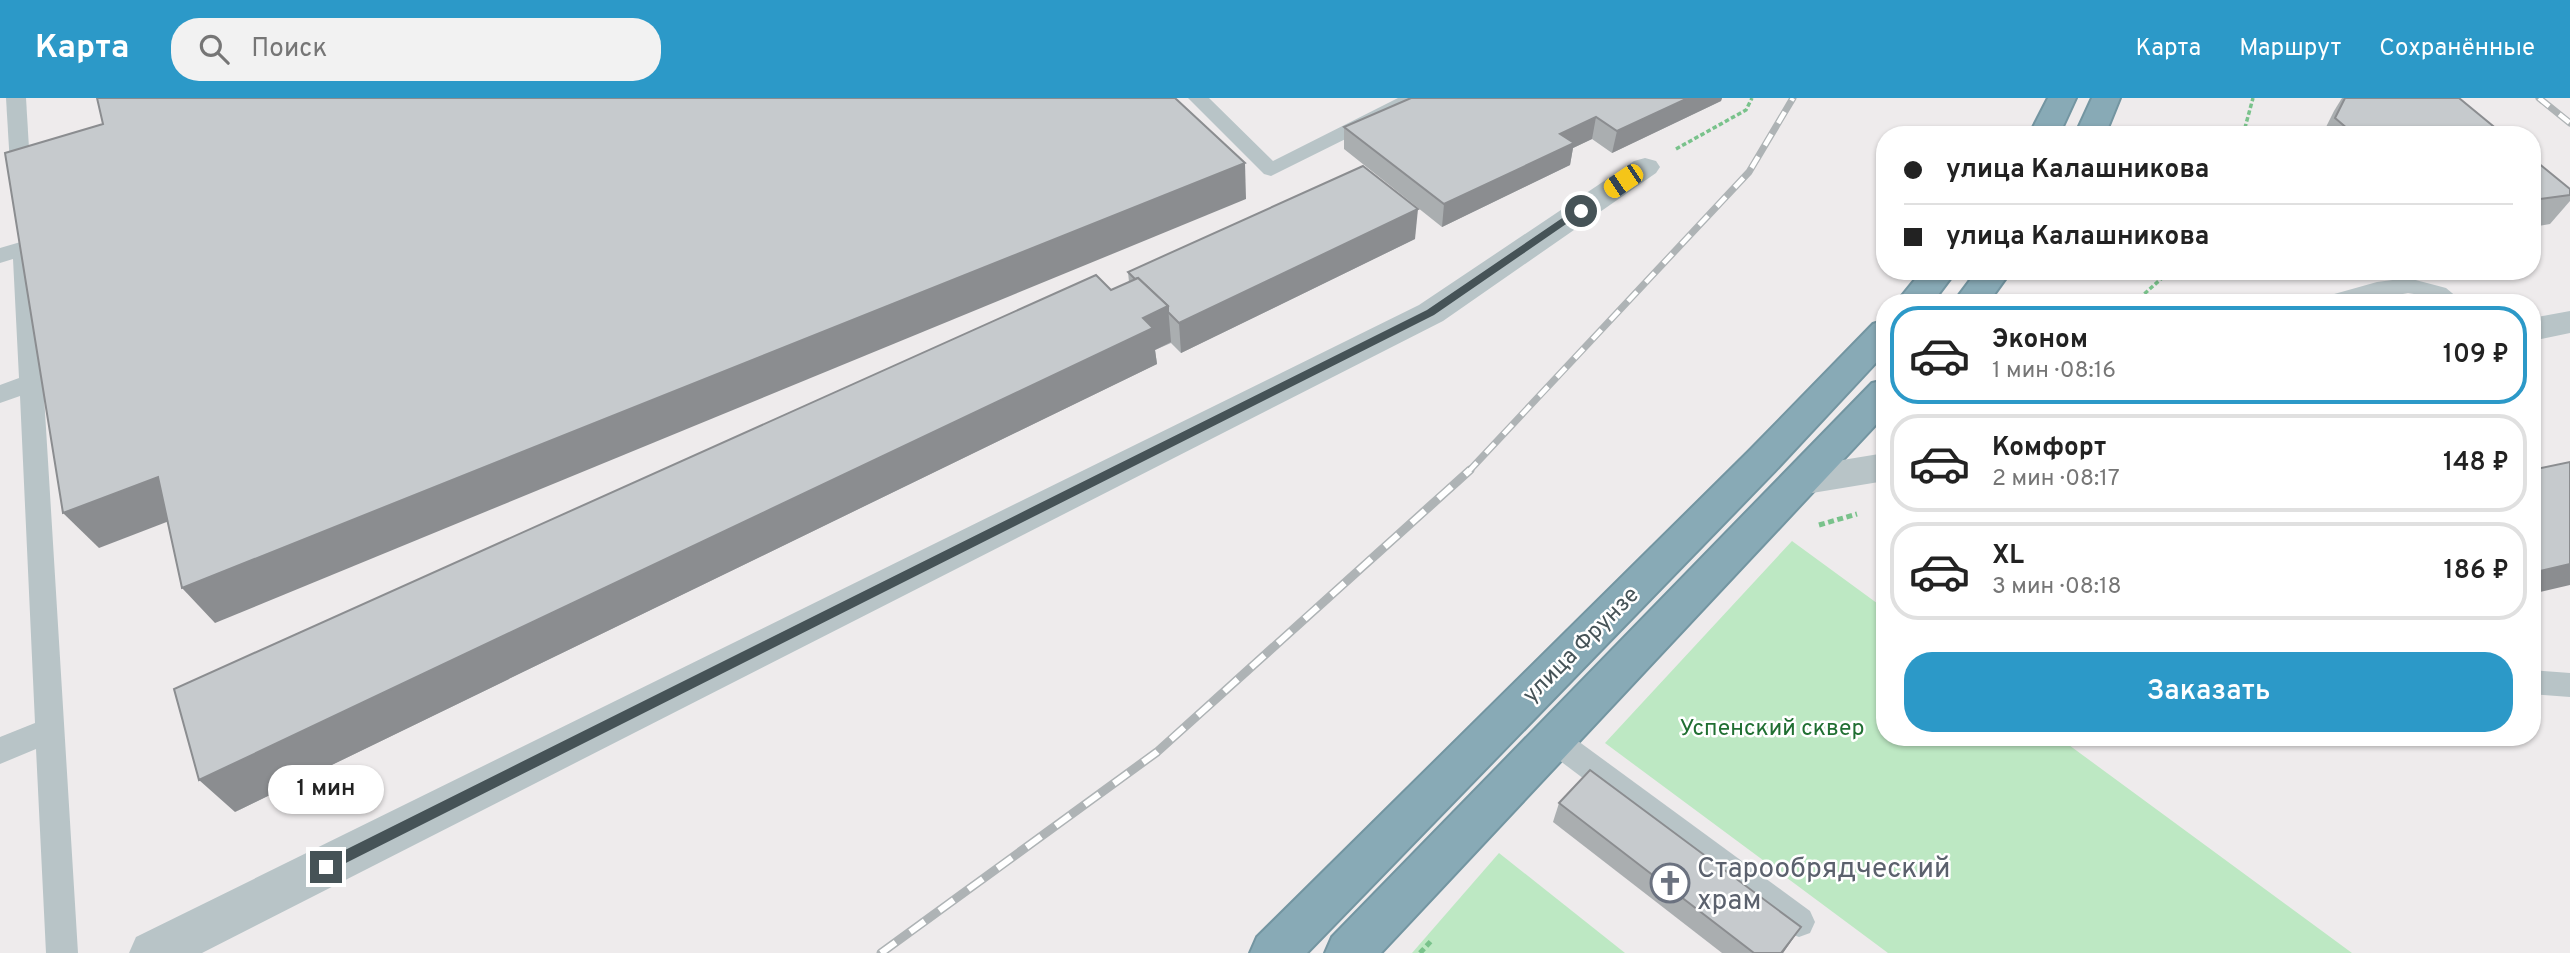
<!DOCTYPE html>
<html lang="ru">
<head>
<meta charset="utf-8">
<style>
  :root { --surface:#fff; --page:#f2f2f2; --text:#222; --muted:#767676; --line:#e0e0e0; --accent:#2c99c8 }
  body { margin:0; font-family:Overpass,sans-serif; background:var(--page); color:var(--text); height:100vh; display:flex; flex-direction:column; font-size:26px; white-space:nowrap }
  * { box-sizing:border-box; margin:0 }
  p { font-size:23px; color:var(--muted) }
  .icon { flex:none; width:38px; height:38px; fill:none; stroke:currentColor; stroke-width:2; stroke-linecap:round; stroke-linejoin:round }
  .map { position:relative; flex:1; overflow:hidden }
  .details { position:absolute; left:1876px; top:196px; width:665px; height:452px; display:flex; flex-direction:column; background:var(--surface); border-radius:28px; box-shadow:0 2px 5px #0004 }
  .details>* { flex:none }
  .guide { position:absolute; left:1876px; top:28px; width:665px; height:154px; border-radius:28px; box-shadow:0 2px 5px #0004; display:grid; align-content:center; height:154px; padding:0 28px; background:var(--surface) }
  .end { position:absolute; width:32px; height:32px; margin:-16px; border:9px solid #465357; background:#fff; box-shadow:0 0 0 4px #fff }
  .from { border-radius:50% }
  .bubble { position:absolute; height:49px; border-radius:24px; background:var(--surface); box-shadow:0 2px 5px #0004; font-size:23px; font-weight:600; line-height:49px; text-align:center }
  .car { position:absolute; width:21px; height:42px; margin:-21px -10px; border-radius:9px; box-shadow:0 0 5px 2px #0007; background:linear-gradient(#f5c518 24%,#345 0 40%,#f5c518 0 76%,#345 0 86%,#f5c518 0) }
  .guide b { display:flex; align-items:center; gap:24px; height:66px; font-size:26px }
  .guide b+b { border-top:2px solid var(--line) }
  .guide i { width:18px; height:18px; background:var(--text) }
  ul { padding:12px 0 0; list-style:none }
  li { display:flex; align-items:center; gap:21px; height:98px; margin:0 14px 10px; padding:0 14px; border:4px solid var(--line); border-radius:28px }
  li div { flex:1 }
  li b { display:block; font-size:26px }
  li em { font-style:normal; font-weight:600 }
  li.on { border-color:var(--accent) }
  li>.icon { width:63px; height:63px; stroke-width:1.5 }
  .action { display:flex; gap:14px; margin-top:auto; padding:14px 28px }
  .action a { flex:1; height:80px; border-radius:28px; background:var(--accent); color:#fff; font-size:28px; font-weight:600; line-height:80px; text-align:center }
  header { display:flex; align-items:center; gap:42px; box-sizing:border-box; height:98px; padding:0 35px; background:var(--accent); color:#fff }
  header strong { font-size:33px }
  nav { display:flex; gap:38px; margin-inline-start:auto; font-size:24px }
  .search { width:490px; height:63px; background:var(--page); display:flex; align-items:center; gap:18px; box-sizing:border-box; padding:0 24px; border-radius:28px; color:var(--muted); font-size:26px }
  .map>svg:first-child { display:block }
  .green { fill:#bde8c3 }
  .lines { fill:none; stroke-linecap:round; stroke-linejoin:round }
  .highway-casing { stroke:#7395a1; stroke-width:4 }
  .path-far1 { stroke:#79c28b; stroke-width:3.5; stroke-dasharray:4.5 2.5; stroke-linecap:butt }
  .path { stroke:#79c28b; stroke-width:5; stroke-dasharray:6 3.5; stroke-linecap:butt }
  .lane { fill:#b8c4c7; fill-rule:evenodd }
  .street { fill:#b8c4c7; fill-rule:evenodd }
  .highway { fill:#88aab6; fill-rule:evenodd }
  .rail-far1-casing { stroke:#aeb3b5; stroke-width:7 }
  .rail-casing { stroke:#aeb3b5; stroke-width:9 }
  .rail-far1 { stroke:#fff; stroke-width:4.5; stroke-dasharray:13; stroke-linecap:butt }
  .rail { stroke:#fff; stroke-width:6; stroke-dasharray:18; stroke-linecap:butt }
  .wall { fill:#aaaeb0 }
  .shaded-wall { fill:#8b8d90 }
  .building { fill:#c6cacd; stroke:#8b8d90; stroke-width:2 }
  .route { fill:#465357 }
  .labels { text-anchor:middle; stroke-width:5; stroke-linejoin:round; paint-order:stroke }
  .street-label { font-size:23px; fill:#465357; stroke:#fff }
  .park-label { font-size:23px; fill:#206f32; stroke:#fff }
  .near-worship-label { font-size:28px; fill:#5b616d; stroke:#fff; text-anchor:start }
</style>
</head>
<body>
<header>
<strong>Карта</strong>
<div class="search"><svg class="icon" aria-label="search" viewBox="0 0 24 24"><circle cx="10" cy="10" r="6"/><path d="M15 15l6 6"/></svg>Поиск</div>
<nav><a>Карта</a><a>Маршрут</a><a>Сохранённые</a></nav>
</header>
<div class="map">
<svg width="2570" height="855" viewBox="0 0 2570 855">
  <rect width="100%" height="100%" fill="#eeebec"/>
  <g class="green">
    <polygon points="1792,443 1885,511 1885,639 2058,639 2352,855 1888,855 1605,645"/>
    <polygon points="1499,755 1625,855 1412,855"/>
  </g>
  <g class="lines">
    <defs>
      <g id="highway">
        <polygon points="2048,0 2076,0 2059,37 2029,37"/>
        <polygon points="2092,0 2120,0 2105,37 2075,37"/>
        <polygon points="1922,173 1956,173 1932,205 1896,205"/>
        <polygon points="1977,173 2011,173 1988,205 1953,205"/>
        <polygon points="1885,222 1885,255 1775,373 1307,855 1250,855 1257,839 1749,353 1873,226"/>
        <polygon points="1885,282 1885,317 1381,855 1325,855 1332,839 1872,285"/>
      </g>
    </defs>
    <use href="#highway" class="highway-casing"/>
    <g class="path-far1">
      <polyline points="2243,37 2253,0"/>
      <polyline points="1676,51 1746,12 1752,0"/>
      <polyline points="2134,205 2170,173"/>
    </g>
    <g class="path">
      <polyline points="1819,427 1857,416"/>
      <polyline points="1420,855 1432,842"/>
    </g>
    <g class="lane">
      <polygon points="6,0 26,0 31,84 28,89 14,89 11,84"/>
      <polygon points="1188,0 1209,0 1273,63 1398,0 1423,0 1420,4 1271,78 1264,76"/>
      <polygon points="24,143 32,145 35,150 78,855 46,855 36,651 0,666 0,639 35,625 20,298 0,305 0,287 19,280 13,161 0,165 0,150"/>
      <polygon points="2408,180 2446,190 2464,205 2437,205 2420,197 2408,195 2357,205 2317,205 2320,200 2377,184"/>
      <polygon points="2532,572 2570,575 2570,599 2532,596"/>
      <polygon points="1553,628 1563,632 1810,813 1815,824 1810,835 1799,839 1788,835 1543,650 1538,641 1543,632"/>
    </g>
    <g class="street">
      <polygon points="1645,60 1656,63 1660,69 1656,75 1443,223 202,855 129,855 136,839 1419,207 1634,63"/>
      <polygon points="2570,213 2570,235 2532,243 2532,220"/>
      <polygon points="1885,355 1885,383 1800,397 1787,393 1781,383 1787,373 1800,369"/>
    </g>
    <use href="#highway" class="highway"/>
    <defs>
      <g id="rail-far1">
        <polyline points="2539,0 2570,25"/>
        <polyline points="1468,374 1749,74 1793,0"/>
      </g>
      <polyline id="rail" points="881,855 1157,654 1470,372"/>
    </defs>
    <use href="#rail-far1" class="rail-far1-casing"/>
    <use href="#rail" class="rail-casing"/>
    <use href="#rail-far1" class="rail-far1"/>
    <use href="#rail" class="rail"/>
  </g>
  <g class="wall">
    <polygon points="1411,0 1722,0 1721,3 1612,55 1592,41 1573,50 1570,67 1442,129 1344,51 1344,29"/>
    <polygon points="2342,0 2459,0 2504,37 2322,37 2334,13"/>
    <polygon points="2532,60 2570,91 2570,103 2550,126 2532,129"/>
    <polygon points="1415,141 1181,255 1171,245 1155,252 1157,266 235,714 1111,192 1129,184 1128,174"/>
    <polygon points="2306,173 2336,173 2313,179"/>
    <polygon points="1559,705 1801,829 1783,855 1722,855 1553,724"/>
  </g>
  <g class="shaded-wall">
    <polygon points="1688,0 1722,0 1721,3 1612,55 1617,33"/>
    <polygon points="1596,19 1592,41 1573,50 1570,67 1442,129 1444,106 1560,36"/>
    <polygon points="1245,65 1246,101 215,525 182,490"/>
    <polygon points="1418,111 1415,141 1181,255 1179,225"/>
    <polygon points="2316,173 2336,173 2313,179"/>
    <polygon points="1168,208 1171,244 1155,252 1157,266 235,714 199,682"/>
    <polygon points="158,379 190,415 99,450 63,415"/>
    <polygon points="2570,466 2570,487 2532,496 2532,475"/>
    <polygon points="1801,829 1783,855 1781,855"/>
  </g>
  <g class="building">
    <polygon points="97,0 1175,0 1245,65 182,490 158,379 63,415 5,55 103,26"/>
    <polygon points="1411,0 1688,0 1617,33 1596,19 1560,36 1574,45 1444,106 1344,29"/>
    <polygon points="2345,0 2459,0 2504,37 2355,37 2335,20"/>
    <polygon points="2532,60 2570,91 2570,97 2532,102"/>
    <polygon points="1363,68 1418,111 1179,225 1168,214 1168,208 1138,180 1135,181 1128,174"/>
    <polygon points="1096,177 1111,192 1138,180 1168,208 1143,220 1153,230 199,682 174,591"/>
    <polygon points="2570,364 2570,466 2532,475 2532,372"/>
    <polygon points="1590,672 1801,829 1781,855 1754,855 1559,705"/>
  </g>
  <polygon class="route" points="1577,110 1585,113 1434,217 330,773 321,773 321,764 1427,212"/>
  <defs>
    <symbol id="church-ring" viewBox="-11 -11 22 22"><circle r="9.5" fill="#fff" stroke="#6b7280" stroke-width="1.5"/><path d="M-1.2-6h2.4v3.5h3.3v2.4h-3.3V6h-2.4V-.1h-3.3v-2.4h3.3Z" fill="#6b7280"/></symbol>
  </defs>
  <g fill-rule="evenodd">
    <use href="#church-ring" x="1648" y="763" width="44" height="44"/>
  </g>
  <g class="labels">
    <g class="street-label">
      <text transform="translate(1580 546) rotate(-45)" y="8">улица Фрунзе</text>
    </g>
    <g class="park-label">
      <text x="1772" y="637">Успенский сквер</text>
    </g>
    <g class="near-worship-label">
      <text x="1697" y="779">Старообрядческий<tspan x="1697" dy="32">храм</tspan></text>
    </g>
  </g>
</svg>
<i class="end from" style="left:1581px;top:113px"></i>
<i class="end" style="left:326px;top:769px"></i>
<div class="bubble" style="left:268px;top:667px;width:116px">1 мин</div>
<i class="car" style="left:1623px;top:83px;rotate:236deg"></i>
<div class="guide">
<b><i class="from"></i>улица Калашникова</b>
<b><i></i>улица Калашникова</b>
</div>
<section class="details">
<ul>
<li class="on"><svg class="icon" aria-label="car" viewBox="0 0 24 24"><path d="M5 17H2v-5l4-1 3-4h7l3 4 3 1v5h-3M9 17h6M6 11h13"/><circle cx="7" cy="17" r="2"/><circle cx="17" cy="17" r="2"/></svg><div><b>Эконом</b><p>1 мин · 08:16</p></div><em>109 ₽</em></li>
<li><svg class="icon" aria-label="car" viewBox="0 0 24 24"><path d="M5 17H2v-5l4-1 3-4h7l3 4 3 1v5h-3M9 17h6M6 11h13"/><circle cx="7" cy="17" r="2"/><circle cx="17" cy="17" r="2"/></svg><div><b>Комфорт</b><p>2 мин · 08:17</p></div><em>148 ₽</em></li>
<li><svg class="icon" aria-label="car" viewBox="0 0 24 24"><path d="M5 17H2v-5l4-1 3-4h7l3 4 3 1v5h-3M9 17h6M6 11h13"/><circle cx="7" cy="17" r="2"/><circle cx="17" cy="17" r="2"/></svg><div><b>XL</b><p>3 мин · 08:18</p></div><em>186 ₽</em></li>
</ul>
<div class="action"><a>Заказать</a></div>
</section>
</div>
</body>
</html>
